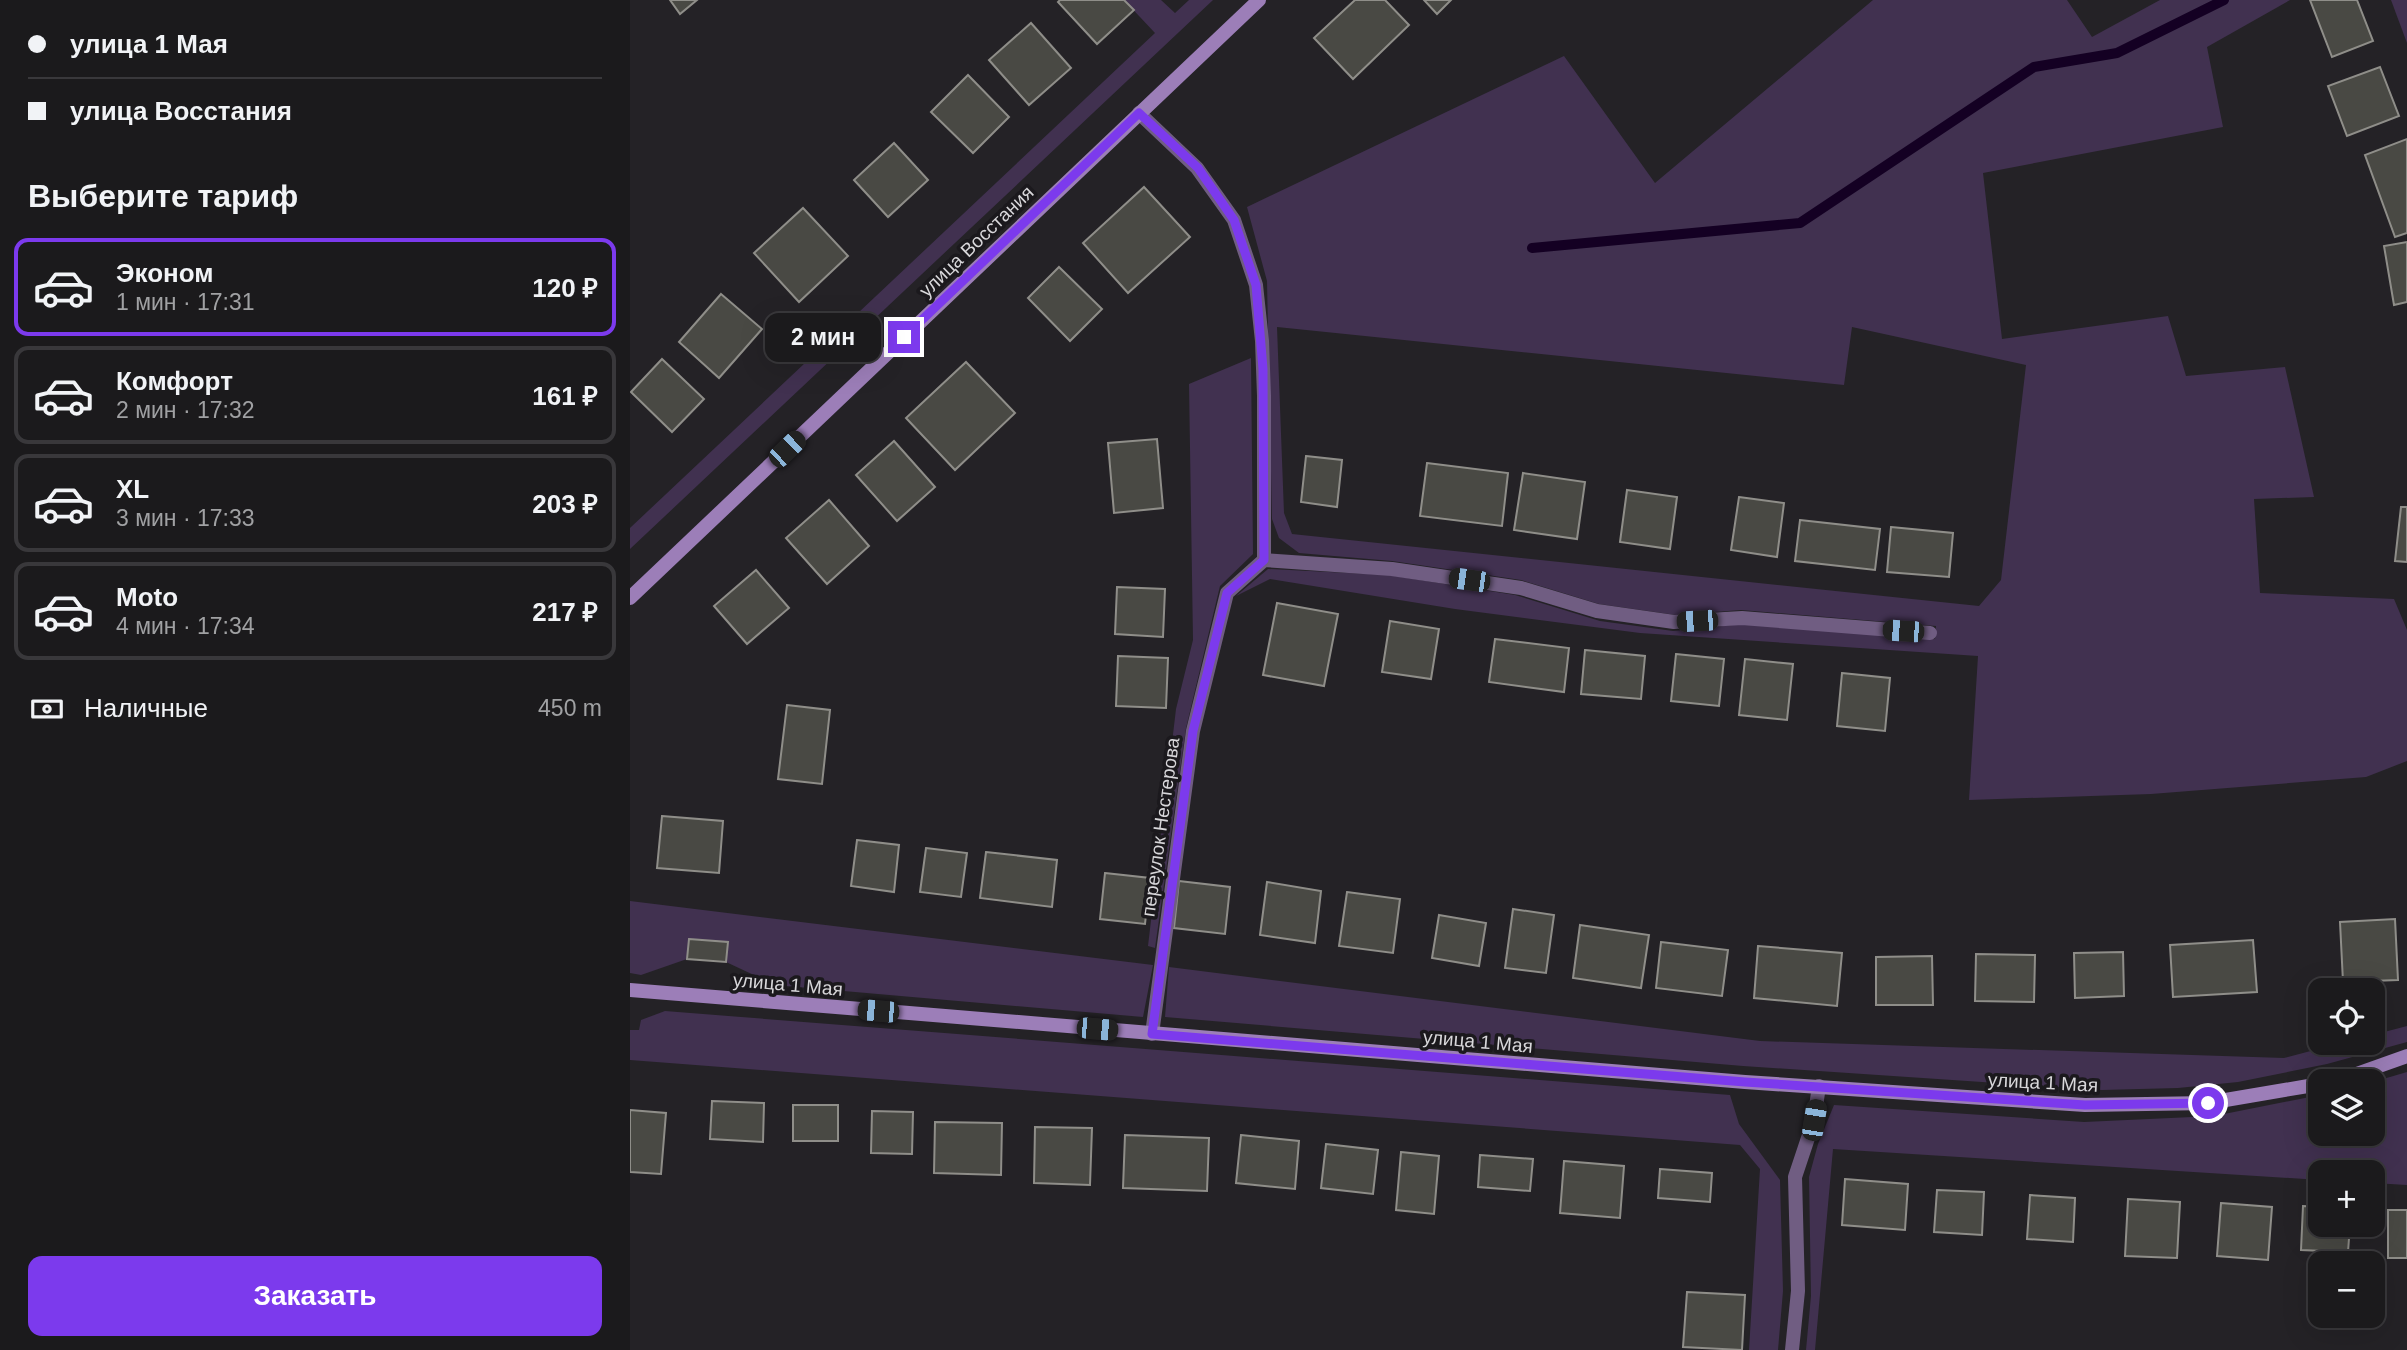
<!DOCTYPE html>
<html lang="ru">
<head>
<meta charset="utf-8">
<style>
  :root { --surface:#1b1a1c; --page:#242325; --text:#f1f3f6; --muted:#a0a1a3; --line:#39383b; --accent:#7c3aed }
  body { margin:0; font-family:Helvetica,sans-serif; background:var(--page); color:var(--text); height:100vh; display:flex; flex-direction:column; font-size:26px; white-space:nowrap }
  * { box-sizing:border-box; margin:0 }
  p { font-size:23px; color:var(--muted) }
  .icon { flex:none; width:38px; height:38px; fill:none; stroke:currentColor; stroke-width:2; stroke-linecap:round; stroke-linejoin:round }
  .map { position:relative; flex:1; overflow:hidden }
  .panel { display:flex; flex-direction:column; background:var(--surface); width:630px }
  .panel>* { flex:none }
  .hud { display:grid; align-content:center; height:154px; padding:0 28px; background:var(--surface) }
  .buttons { position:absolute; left:1678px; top:978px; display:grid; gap:14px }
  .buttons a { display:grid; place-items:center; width:77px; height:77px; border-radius:14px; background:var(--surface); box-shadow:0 7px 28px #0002,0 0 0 2px var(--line); font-size:35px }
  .end { position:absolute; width:32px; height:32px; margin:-16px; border:9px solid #7c3aed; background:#fff; box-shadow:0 0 0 4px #fff }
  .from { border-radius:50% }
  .bubble { position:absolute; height:49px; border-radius:14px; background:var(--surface); box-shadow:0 7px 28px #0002,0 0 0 2px var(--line); font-size:23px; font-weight:700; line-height:49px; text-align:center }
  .car { position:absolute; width:21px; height:42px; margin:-21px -10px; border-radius:9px; box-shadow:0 0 5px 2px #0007; background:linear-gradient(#222 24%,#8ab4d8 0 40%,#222 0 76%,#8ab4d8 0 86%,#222 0) }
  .hud b { display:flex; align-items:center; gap:24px; height:66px; font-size:26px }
  .hud b+b { border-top:2px solid var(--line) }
  .hud i { width:18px; height:18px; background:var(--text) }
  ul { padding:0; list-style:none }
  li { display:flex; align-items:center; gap:21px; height:98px; margin:0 14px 10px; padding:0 14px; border:4px solid var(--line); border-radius:14px }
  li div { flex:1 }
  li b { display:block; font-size:26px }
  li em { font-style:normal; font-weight:700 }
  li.active { border-color:var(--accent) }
  li>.icon { width:63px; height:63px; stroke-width:1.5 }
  h2 { padding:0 28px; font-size:32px; line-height:84px }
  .pay { display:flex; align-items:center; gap:18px; height:77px; padding:0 28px; font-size:26px }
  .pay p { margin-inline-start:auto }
  .action { display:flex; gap:14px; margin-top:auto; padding:14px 28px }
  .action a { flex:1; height:80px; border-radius:14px; background:var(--accent); color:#fff; font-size:28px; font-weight:700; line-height:80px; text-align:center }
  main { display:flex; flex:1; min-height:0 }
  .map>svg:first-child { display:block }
  .green { fill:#413150; fill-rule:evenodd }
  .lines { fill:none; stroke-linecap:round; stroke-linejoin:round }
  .stream { stroke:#140023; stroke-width:10 }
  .building { fill:#494944; stroke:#8f8e89; stroke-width:2 }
  .street { stroke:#705d82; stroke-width:14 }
  .secondary { stroke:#9c7eb8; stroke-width:14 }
  .route { stroke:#7c3aed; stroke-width:9 }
  .labels { text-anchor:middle; stroke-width:7; stroke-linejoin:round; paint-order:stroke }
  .street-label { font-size:19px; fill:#d8d7da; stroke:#1b191d }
</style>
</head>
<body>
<main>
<section class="panel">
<div class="hud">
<b><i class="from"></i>улица 1 Мая</b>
<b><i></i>улица Восстания</b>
</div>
<h2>Выберите тариф</h2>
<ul>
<li class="active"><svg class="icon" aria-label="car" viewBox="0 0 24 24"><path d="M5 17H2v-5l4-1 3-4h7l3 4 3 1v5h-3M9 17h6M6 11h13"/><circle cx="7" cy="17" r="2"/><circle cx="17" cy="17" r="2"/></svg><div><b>Эконом</b><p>1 мин · 17:31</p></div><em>120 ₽</em></li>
<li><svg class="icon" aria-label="car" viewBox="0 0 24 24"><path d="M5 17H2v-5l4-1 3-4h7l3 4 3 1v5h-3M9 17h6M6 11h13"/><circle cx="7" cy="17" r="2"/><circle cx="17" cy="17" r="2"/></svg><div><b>Комфорт</b><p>2 мин · 17:32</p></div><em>161 ₽</em></li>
<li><svg class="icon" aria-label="car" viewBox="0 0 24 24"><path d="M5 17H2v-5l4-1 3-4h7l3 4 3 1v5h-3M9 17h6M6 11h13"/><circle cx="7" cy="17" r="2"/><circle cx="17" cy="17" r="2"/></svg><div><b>XL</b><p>3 мин · 17:33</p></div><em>203 ₽</em></li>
<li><svg class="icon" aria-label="car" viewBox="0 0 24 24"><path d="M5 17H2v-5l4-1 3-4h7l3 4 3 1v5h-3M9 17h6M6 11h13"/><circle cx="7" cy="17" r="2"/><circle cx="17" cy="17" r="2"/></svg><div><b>Moto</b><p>4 мин · 17:34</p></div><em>217 ₽</em></li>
</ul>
<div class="pay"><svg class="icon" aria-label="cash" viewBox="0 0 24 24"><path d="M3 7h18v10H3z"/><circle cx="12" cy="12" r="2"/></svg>Наличные<p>450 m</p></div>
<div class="action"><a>Заказать</a></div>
</section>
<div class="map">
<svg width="1777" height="1350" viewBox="0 0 1777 1350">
  <rect width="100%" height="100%" fill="#242226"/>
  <g class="green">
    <polygon points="494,0 531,0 545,13 559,0 583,0 0,549 0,528 525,33"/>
    <path d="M1243,0H1437L1462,37L1530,0H1660L1577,47L1593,127L1353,173L1372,339L1538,316L1556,376L1655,367L1684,497L1624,499L1630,593L1764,599L1777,630V761L1736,777L1521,794L1339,800L1348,656L1010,633L825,609L640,579L606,596L638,569L758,575L885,595L970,621L1043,631L1113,624L1305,639L1306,626L1111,610L1046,615L969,604L891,580L762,561L669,553L649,538L642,519L637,281L617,207L934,56L1025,183ZM647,327L1214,385L1222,327L1396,365L1371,580L1349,606L662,534L654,513Z"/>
    <polygon points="1761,0 1777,0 1777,43"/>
    <polygon points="621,358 623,554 590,586 556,728 525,948 518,946 546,709 563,640 559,384"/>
    <polygon points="0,901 523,965 513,1017 145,985 96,962 97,942 59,939 57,959 11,975 0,973"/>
    <polygon points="539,967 1130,1041 1654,1058 1711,1043 1743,1043 1743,1035 1777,1026 1777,1042 1697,1064 1608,1082 1548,1088 1472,1090 1113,1066 535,1017"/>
    <polygon points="35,1011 1100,1095 1109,1124 1150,1180 1153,1291 1148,1350 1119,1350 1130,1169 1110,1145 0,1060 0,1030 9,1030 11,1020"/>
    <polygon points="1777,1072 1777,1185 1743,1183 1743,1172 1690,1172 1690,1180 1203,1149 1185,1350 1176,1350 1181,1296 1179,1177 1188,1144 1204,1105 1454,1122 1584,1116 1690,1095 1690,1134 1743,1134 1743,1082"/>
  </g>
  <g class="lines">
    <polyline class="stream" points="902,248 1170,223 1404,67 1487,53 1594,0"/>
  </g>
  <g class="building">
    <polygon points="40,0 67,0 50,14"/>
    <polygon points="430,0 494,0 504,10 467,44 428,2"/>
    <polygon points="725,0 755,0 779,25 723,79 684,38"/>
    <polygon points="794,0 821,0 807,14"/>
    <polygon points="1680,0 1727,0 1743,41 1702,57"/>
    <polygon points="401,23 441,68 399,105 359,60"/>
    <polygon points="1750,67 1769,116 1717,136 1698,86"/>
    <polygon points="338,75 379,117 343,153 301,112"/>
    <polygon points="1777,139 1777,233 1765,237 1735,155"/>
    <polygon points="264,143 298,180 258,217 224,180"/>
    <polygon points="514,187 560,237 498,293 453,243"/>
    <polygon points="173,208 218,256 169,302 124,253"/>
    <polygon points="1777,242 1777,302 1764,305 1754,246"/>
    <polygon points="429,267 472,309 440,341 398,298"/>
    <polygon points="91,294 132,329 89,378 49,342"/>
    <polygon points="32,359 74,399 42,432 1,392"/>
    <polygon points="336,362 385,413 325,470 276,418"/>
    <polygon points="527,439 533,508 484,513 478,443"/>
    <polygon points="264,441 305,487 267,521 226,475"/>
    <polygon points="676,456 712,460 707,507 671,502"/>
    <polygon points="797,463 878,473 872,526 790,516"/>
    <polygon points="893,473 955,482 947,539 884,530"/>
    <polygon points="997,490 1047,497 1040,549 990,542"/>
    <polygon points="1109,497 1154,503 1147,557 1101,550"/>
    <polygon points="199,500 239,546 197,584 156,538"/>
    <polygon points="1771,507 1777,507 1777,562 1765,561"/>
    <polygon points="1170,520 1250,529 1245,570 1165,561"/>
    <polygon points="1261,527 1323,533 1319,577 1257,572"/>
    <polygon points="126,570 159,608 117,644 84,606"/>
    <polygon points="487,587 535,589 533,637 485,634"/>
    <polygon points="647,603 708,614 694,686 633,675"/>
    <polygon points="760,621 809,629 801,679 752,672"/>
    <polygon points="865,639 939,648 934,692 859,682"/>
    <polygon points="955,650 1015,656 1011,699 951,694"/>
    <polygon points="1046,654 1094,659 1089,706 1041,701"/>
    <polygon points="488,656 538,658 536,708 486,706"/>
    <polygon points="1115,659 1163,664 1157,720 1109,715"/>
    <polygon points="1212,673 1260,678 1255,731 1207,726"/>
    <polygon points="157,705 200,710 192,784 148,779"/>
    <polygon points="32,816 93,821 89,873 27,868"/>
    <polygon points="227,840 269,845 264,892 221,886"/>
    <polygon points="296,848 337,853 331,897 290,892"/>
    <polygon points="356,852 427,860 422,907 350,898"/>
    <polygon points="475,873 520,878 515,924 470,919"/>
    <polygon points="549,881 600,887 595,934 544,928"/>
    <polygon points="637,882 691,891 685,943 630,935"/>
    <polygon points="717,892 770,899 763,953 709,946"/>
    <polygon points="883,909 924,915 916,973 875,968"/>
    <polygon points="809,915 856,923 849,966 802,958"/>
    <polygon points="1765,919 1768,980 1713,982 1710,922"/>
    <polygon points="950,925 1019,935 1011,988 943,978"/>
    <polygon points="59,939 98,942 96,962 57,959"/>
    <polygon points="1623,940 1627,992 1543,997 1540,945"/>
    <polygon points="1031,942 1098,950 1092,996 1026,988"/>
    <polygon points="1128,946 1212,953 1207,1006 1124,998"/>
    <polygon points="1493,952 1494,996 1445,998 1444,953"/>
    <polygon points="1346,954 1405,955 1404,1002 1345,1001"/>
    <polygon points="1302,956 1303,1005 1246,1005 1246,957"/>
    <polygon points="82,1101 134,1103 133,1142 80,1139"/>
    <rect x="163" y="1105" width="45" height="36"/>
    <polygon points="0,1110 36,1113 31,1174 0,1172"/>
    <polygon points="242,1111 283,1112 282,1154 241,1153"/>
    <polygon points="305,1122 372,1123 371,1175 304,1173"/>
    <polygon points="405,1127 462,1128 460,1185 404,1183"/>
    <polygon points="495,1135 579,1138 577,1191 493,1188"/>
    <polygon points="611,1135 669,1141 665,1189 606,1183"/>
    <polygon points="696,1144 748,1150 743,1194 691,1188"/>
    <polygon points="771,1152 809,1156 804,1214 766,1210"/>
    <polygon points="850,1155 903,1159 900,1191 848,1187"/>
    <polygon points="934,1161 994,1166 990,1218 930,1213"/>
    <polygon points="1030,1169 1082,1173 1080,1202 1028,1198"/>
    <polygon points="1215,1179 1278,1184 1275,1230 1212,1225"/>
    <polygon points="1307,1190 1354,1192 1352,1235 1304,1232"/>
    <polygon points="1400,1195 1445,1198 1443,1242 1397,1239"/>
    <polygon points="1498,1199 1550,1202 1547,1258 1495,1256"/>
    <polygon points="1591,1203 1642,1207 1638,1260 1587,1256"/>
    <polygon points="1673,1206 1690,1207 1690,1225 1720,1225 1718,1252 1671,1250"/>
    <rect x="1758" y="1210" width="19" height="48"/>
    <polygon points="1057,1292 1115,1295 1112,1350 1053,1347"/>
  </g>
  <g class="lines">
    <g class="street">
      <polyline points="509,113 567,168 604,220 626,285 632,341 634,396 634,560"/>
      <polyline points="522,1034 563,731 597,593 634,560 762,569 891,588 967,611 1044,622 1112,618 1300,633"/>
      <polyline points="1162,1350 1168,1291 1165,1177 1184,1120 1189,1086"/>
    </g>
    <g class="secondary">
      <polyline points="0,598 629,0"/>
      <polyline points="0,990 1115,1082 1455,1105 1578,1103 1690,1084"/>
      <polyline points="1704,1082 1777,1056"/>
    </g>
  </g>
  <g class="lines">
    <polyline class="route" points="274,337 509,113 568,168 604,220 626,285 633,369 634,560 597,593 563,731 522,1034 1115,1082 1293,1094 1455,1105 1578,1103"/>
  </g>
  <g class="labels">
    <g class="street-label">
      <text transform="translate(346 241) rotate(-44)" y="7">улица Восстания</text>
      <text transform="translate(530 827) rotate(-82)" y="7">переулок Нестерова</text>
      <text transform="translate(158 984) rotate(5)" y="7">улица 1 Мая</text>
      <text transform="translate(848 1041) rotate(5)" y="7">улица 1 Мая</text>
      <text transform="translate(1413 1082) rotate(3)" y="7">улица 1 Мая</text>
    </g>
  </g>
</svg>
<div class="buttons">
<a><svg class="icon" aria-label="locate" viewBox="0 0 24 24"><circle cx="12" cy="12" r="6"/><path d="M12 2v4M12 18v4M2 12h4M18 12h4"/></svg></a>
<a><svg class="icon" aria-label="layers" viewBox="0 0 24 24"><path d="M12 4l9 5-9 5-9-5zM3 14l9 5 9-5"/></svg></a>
<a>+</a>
<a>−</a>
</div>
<i class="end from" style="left:1578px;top:1103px"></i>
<i class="end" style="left:274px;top:337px"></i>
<div class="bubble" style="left:135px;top:313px;width:116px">2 мин</div>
<i class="car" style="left:157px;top:449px;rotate:46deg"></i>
<i class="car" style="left:839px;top:580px;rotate:278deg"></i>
<i class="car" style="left:1067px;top:621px;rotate:267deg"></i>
<i class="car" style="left:1273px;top:631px;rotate:274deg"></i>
<i class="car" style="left:248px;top:1011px;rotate:275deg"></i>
<i class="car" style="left:467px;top:1029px;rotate:95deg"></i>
<i class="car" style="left:1184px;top:1120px;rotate:9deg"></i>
</div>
</main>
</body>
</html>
